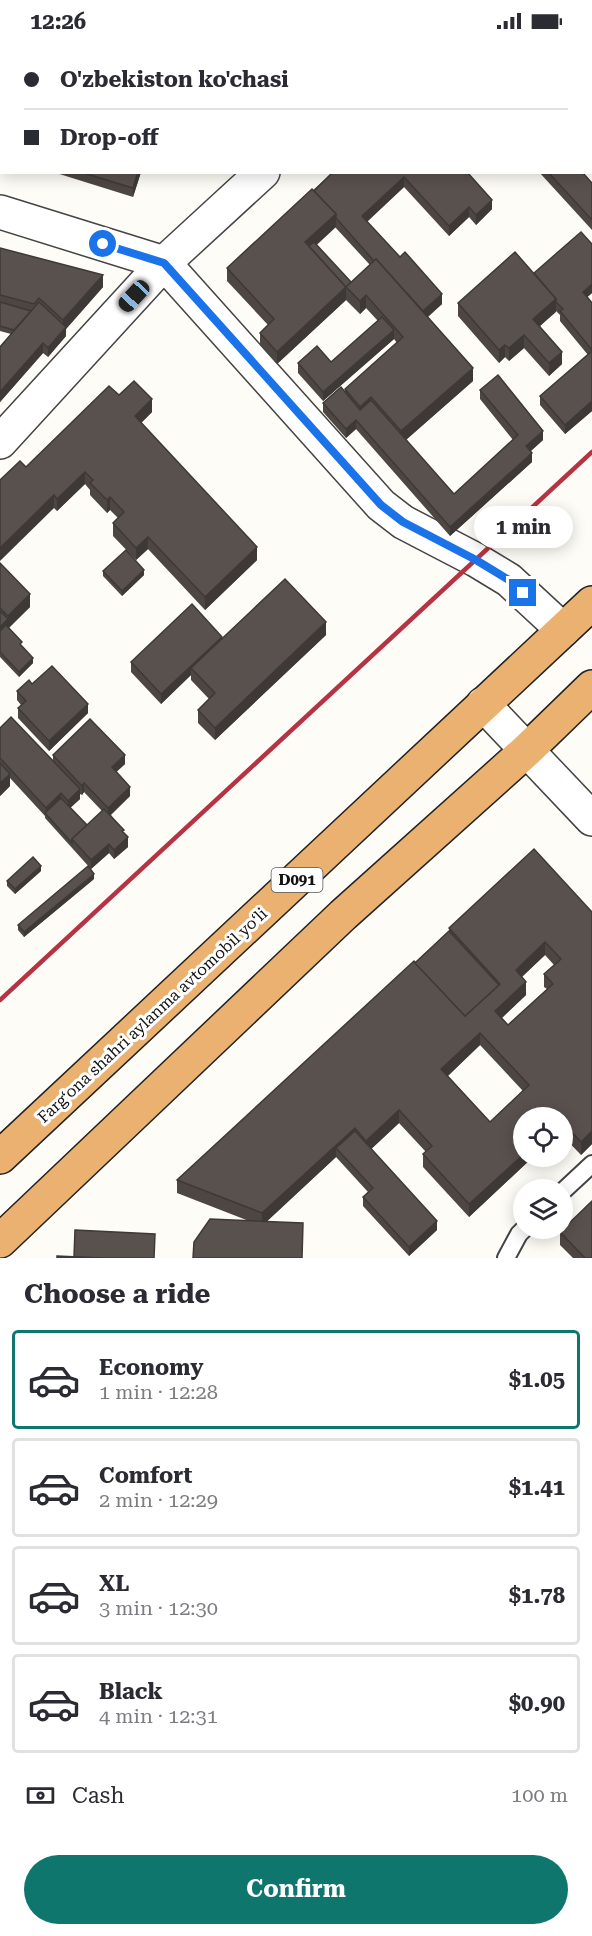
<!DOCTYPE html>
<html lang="en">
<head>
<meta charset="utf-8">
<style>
  :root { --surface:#fff; --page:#f7f7f7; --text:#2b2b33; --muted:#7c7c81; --line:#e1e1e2; --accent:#0f766e }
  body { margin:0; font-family:"Roboto Serif",serif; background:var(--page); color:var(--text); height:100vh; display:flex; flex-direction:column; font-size:22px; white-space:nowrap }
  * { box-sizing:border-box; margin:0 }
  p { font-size:20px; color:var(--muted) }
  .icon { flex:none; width:33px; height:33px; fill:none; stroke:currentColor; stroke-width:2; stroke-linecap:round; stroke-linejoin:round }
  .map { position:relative; height:1216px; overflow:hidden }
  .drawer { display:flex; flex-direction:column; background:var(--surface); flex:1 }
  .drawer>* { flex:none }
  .hud { position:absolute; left:0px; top:0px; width:592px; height:132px; box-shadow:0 3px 15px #0003; display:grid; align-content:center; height:132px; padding:0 24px; background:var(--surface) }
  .fabs { position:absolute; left:513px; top:1065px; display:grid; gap:12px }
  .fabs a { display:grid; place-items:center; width:60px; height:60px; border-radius:50%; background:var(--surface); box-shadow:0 3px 15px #0003; font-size:30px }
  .end { position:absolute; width:27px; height:27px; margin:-14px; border:8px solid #1a73e8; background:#fff; box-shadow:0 0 0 3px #fff }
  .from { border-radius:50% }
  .bubble { position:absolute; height:42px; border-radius:21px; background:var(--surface); box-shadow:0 3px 15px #0003; font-size:20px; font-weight:700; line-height:42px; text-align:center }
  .car { position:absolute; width:18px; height:36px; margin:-18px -9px; border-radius:8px; box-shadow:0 0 4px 2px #0007; background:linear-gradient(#222 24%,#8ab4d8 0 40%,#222 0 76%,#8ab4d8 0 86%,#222 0) }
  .hud b { display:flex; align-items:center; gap:21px; height:57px; font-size:22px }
  .hud b+b { border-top:2px solid var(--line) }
  .hud i { width:15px; height:15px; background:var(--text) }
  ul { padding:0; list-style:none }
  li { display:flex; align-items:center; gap:18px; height:99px; margin:0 12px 9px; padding:0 12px; border:3px solid var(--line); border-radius:6px }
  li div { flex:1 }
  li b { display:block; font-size:22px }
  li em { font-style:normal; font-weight:700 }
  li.selected { border-color:var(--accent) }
  li>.icon { width:54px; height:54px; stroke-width:1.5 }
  h2 { padding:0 24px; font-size:27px; line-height:72px }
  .pay { display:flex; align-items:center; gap:15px; height:66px; padding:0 24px; font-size:22px }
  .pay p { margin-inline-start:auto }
  .button { display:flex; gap:12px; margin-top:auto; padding:12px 24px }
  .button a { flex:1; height:69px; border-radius:36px; background:var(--accent); color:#fff; font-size:24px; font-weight:700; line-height:69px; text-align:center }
  .status { display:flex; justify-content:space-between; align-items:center; height:42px; padding:0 30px; background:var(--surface); direction:ltr }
  .status svg { height:16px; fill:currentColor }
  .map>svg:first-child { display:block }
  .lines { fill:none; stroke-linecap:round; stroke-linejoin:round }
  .service-casing { stroke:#444; stroke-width:20 }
  .minor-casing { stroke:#444; stroke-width:36 }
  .tertiary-casing { stroke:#444; stroke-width:36 }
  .trunk-casing { stroke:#222; stroke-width:36 }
  .service { stroke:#fff; stroke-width:16 }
  .minor { stroke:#fff; stroke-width:33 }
  .tertiary { stroke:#fff; stroke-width:33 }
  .trunk { stroke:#eab170; stroke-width:33 }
  .rail { stroke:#b63343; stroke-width:4.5 }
  .wall { fill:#4d4643; fill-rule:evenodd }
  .shaded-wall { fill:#3e3937 }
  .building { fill:#59514e; stroke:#3e3937; stroke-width:1.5; fill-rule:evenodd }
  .route { stroke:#1a73e8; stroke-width:8 }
  .labels { text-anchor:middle; stroke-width:6; stroke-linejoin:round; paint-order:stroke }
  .shield { fill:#fff; stroke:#585858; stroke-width:1.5 }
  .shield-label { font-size:15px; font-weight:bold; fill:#111 }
  .street-label { font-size:16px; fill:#111; stroke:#fff }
</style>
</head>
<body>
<div class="status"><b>12:26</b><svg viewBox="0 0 49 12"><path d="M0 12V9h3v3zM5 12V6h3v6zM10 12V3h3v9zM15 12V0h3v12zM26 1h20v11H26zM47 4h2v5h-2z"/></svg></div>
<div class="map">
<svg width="592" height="1216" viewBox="0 0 592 1216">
  <rect width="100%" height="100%" fill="#fefcf6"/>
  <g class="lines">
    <defs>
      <g id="service">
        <polyline points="562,1150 592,1122"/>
        <polyline points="506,1216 519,1192 525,1186"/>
      </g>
      <g id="minor">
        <polyline points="403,2 404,0"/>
        <polyline points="0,170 164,221 263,130"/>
        <polyline points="0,400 164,221 381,463 403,480 476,518 509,538 563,588"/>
      </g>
      <polyline id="tertiary" points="483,662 592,777"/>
      <g id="trunk">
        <polyline points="0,1115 592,561"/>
        <polyline points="0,1199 343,873 527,708 592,645"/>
      </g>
    </defs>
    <use href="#service" class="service-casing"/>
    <use href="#minor" class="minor-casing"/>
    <use href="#tertiary" class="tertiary-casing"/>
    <use href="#trunk" class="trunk-casing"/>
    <use href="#service" class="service"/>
    <use href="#minor" class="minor"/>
    <use href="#tertiary" class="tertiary"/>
    <use href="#trunk" class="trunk"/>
    <polyline class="rail" points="0,958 592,410"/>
  </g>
  <g class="wall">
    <polygon points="4,0 34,0 33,2 4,2"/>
    <polygon points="2,9 2,114 0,114 0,14"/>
    <polygon points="53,130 141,130 133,155"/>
    <path d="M333,130H467L492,167L476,183L469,175L449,194L404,145L367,180L442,262L428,275L473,339L406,398L454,452L513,398L480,357V348L543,398L531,409L532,420L450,494L356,387L346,396L323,370V361L345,350V347L397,301L394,297L323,359L298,331V321L331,320L378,279L366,266L360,272L346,258L277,322L260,303V291L268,283L227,239V226ZM335,185L370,223L351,240L316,203Z"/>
    <polygon points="539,130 582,130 592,141 592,188"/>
    <polygon points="592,202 592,251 587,255 592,261 592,369 565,392 540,363 540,354 588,313 560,279 560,273 556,269 540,284 562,322 549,334 524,306 509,319 505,315 499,321 458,274 458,261 534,231"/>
    <polygon points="0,206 103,245 66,287 66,294 48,315 43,311 0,360 0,305 11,292 0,289"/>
    <polygon points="119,353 152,370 141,381 257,518 205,568 148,507 136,518 113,494 113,481 118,476 110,468 107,471 90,453 90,448 85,442 57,469 54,466 26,425"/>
    <polygon points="0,521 30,565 9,586 33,621 19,635 0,615"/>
    <polygon points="103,529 144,533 122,554 103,534"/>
    <polygon points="326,593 215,698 198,681 198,668 209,657 191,638 191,633 161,662 131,630 131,620 222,597"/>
    <polygon points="32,642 88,671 49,709 18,676 18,666 21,663 17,658 17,649"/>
    <path d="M0,686L53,718V713L125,722L116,730L130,754L111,773L124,791L128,805L114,817L109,811L91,827L45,776V774L10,736V744L0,754ZM84,750L102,769L87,783L70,766L80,757V752L82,753Z"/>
    <polygon points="41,829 15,852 7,844 7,839"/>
    <polygon points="94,837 24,895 18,888 18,883"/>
    <path d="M592,870V1102L581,1113L562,1093V1076L524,1114H534L469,1175L423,1125V1112L426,1110L399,1081L371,1107L437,1188L409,1214L363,1164V1155L368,1150L336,1115L267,1179H249L177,1151V1138L449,889V886ZM545,913L554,923L544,932V945L547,947L508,983L502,976L526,953L522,935ZM480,1003L523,1049L490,1080L448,1034Z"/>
    <polygon points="560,1190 592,1216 573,1216 560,1203"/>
  </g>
  <g class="shaded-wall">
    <polygon points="138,130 141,130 133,155 133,146"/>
    <polygon points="404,135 404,145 362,184 362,174"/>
    <polygon points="492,158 492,167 476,183 476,173"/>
    <polygon points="469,165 469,175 449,194 449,184"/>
    <polygon points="336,172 336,185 308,211 305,200"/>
    <polygon points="103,233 103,245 66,287 66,294 48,315 48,306 63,289 63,278"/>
    <polygon points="592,242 592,251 583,259 583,250"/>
    <polygon points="346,245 346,258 277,322 277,310"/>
    <polygon points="442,252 442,262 421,280 421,271"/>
    <polygon points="366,253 366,266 360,272 360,259"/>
    <polygon points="556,257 556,270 533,290 533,277"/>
    <polygon points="394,288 394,297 323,359 323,350"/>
    <polygon points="524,293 524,306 509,319 509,306"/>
    <polygon points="43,301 43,311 0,360 0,350"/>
    <polygon points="505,303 505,315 499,321 499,308"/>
    <polygon points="562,310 562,322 549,334 549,321"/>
    <polygon points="473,326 473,339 401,402 401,389"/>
    <polygon points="371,355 371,367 360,377 360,365"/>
    <polygon points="152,357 152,370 135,387 135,374"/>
    <polygon points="592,359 592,369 565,392 565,383"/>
    <polygon points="356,378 356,387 346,396 346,387"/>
    <polygon points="543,389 543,398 526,413 526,404"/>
    <polygon points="532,411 532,420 450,494 450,485"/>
    <polygon points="85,430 85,442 57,469 57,457"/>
    <polygon points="54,453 54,466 0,519 0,506"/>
    <polygon points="110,455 110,468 107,471 107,458"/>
    <polygon points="148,495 148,507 136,518 136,506"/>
    <polygon points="257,505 257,518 205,568 205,555"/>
    <polygon points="144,528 144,533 122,554 122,549"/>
    <polygon points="30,552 30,565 0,594 0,585 8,577 8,574"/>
    <polygon points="326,580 326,593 215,698 215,686"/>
    <polygon points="222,595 222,604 191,626 191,633 161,662 161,652"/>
    <polygon points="33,616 33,621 19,635 19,630"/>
    <polygon points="88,662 88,671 49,709 49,699"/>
    <polygon points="125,713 125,722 112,734 112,725"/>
    <polygon points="10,732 10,744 0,754 0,741"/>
    <polygon points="84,741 84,750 82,753 82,744"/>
    <polygon points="130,745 130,754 108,775 108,766"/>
    <polygon points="80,747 80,757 68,768 68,759"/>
    <polygon points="61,751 61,761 46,773 46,766"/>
    <polygon points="128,795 128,805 114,817 114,808"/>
    <polygon points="109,802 109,811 91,827 91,818"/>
    <polygon points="41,824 41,829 15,852 15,847"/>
    <polygon points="94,832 94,837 24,895 24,890"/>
    <polygon points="545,900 545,913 516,940 516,928"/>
    <polygon points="526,940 526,953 495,982 495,969"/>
    <polygon points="480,991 480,1003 441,1040 441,1027"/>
    <polygon points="399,1068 399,1081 366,1112 366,1099"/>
    <polygon points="355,1086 355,1099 336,1106 336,1115 262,1184 262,1171"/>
    <polygon points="592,1089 592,1102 581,1113 581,1100"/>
    <polygon points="524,1112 524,1114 534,1114 469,1175 469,1162"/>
    <polygon points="437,1179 437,1188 409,1214 409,1205"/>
  </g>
  <g class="building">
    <polygon points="16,0 31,0 30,2 20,2"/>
    <polygon points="192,0 214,0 215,2 191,2"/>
    <polygon points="222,0 325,0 324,2 220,2"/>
    <polygon points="485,0 559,0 561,2 484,2"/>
    <polygon points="588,0 592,0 592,31 591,30 591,2 586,2"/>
    <polygon points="0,17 2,17 2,91 0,96"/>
    <polygon points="2,91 2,102 0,101 0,96"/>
    <polygon points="87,130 138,130 133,146 87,132"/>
    <polygon points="333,130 467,130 492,158 476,173 469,165 449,184 404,135 362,174 400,215 405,210 442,252 423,269 376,217 374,219 336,176 336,172 314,149"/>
    <polygon points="548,130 582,130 592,141 592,178"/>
    <polygon points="312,147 336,172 305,200 346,245 277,310 260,291 274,277 227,226"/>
    <polygon points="581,190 592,202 592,242 583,250 592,261 592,308 560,269 563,267 556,260 556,257 534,231"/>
    <polygon points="314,200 351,240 346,245 309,204"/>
    <polygon points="0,206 103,233 63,278 39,256 34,262 0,253"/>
    <polygon points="515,210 556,257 533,277 562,310 549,321 524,293 509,306 505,303 499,308 458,261"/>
    <polygon points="376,217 473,326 401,389 371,355 360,365 345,347 403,295 366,253 360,259 346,245"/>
    <polygon points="0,260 31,269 14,288 0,284"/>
    <polygon points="39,260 66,285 48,306 43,301 0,350 0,305"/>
    <polygon points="382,275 394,288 323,350 298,321 317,304 331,320"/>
    <polygon points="592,309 592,359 565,383 540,354"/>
    <polygon points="498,333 543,389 526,404 532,411 450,485 356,378 346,387 323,361 341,345 360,368 371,358 454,452 518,393 480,348"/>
    <polygon points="134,339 152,357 135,374 257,505 205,555 148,495 136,506 113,481 124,470 110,455 107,458 90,441 93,438 85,430 57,457 54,453 0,506 0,438 20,419 26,425 109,344 119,353"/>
    <polygon points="126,508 144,528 122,549 103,529"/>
    <polygon points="0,521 30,552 8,574 0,566"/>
    <polygon points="285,537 326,580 215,686 198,668 215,651 191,626"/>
    <polygon points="192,562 222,595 161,652 131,620"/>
    <polygon points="0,569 8,577 0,585"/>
    <polygon points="6,583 22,600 20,602 33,616 19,630 0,610 0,589"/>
    <polygon points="52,624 88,662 49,699 18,666 26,659 17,649 29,638 32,642"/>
    <polygon points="11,675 80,747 68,759 61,751 46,766 0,716 0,686"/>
    <polygon points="90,677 125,713 112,725 130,745 108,766 84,741 82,744 53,713"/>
    <polygon points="0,721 10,732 0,741"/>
    <polygon points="61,756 87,783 72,797 72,801 45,771"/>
    <polygon points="104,767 124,788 122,789 128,795 114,808 109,802 91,818 72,797"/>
    <path d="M534,807L592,870V1089L581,1100L562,1080V1076H524V1112L469,1162L423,1112L432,1104L399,1068L366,1099L355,1086L262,1171L177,1138L414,919L465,974L500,942L449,886ZM545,900L561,917L544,932L553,942L508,983L495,969L526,940L516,928ZM480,991L529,1043L490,1080L441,1027Z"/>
    <polygon points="33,815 41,824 15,847 7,839"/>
    <polygon points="88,824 94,832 24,890 18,883"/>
    <polygon points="449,889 499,943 465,974 415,921"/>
    <polygon points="355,1089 437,1179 409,1205 363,1155 373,1146 336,1106"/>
    <polygon points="592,1159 592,1216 585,1216 560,1190"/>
    <polygon points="210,1177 303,1181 302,1216 193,1216 194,1200"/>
    <polygon points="75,1188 155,1192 154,1216 100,1216 74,1215"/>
    <polygon points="57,1214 100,1216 57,1216"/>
  </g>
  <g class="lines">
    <polyline class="route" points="103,202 164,221 381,463 403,480 476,518 509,538 523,551"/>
  </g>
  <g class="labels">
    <rect class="shield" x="271.5" y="826" width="51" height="24" rx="4.5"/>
    <g class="shield-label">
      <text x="297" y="843">D091</text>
    </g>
    <g class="street-label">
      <text transform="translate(152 973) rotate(-43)" y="6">Fargʻona shahri aylanma avtomobil yoʻli</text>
    </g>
  </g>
</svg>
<div class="fabs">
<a><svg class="icon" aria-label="locate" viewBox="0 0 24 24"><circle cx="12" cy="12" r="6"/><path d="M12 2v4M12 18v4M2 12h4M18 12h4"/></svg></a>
<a><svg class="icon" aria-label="layers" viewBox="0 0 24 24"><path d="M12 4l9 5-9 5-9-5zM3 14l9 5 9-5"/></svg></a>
</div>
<i class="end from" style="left:103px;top:202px"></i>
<i class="end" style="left:523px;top:551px"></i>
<div class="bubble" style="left:474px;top:464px;width:99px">1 min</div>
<i class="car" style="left:134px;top:254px;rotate:223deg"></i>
<div class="hud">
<b><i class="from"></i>O'zbekiston ko'chasi</b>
<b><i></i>Drop-off</b>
</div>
</div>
<section class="drawer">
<h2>Choose a ride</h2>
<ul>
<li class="selected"><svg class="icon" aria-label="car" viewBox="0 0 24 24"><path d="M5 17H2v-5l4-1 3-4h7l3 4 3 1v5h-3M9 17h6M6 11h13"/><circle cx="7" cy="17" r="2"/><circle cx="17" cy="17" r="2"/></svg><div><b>Economy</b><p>1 min · 12:28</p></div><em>$1.05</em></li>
<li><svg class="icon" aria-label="car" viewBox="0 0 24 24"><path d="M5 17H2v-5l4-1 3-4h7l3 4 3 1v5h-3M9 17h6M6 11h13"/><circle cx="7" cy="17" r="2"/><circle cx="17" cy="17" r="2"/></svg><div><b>Comfort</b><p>2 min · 12:29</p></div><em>$1.41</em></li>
<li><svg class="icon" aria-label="car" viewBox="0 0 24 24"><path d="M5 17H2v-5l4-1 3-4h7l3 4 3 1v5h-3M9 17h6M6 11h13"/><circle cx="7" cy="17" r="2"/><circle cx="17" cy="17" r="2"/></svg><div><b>XL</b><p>3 min · 12:30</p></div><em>$1.78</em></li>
<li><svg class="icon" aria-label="car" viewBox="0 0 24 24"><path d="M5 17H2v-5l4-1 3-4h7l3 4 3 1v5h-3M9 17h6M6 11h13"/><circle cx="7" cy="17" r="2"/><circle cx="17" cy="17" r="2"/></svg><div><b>Black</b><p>4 min · 12:31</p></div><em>$0.90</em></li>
</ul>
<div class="pay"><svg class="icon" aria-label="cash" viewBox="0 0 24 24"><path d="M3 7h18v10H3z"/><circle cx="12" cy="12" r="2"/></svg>Cash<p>100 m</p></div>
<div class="button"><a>Confirm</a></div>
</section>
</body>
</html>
